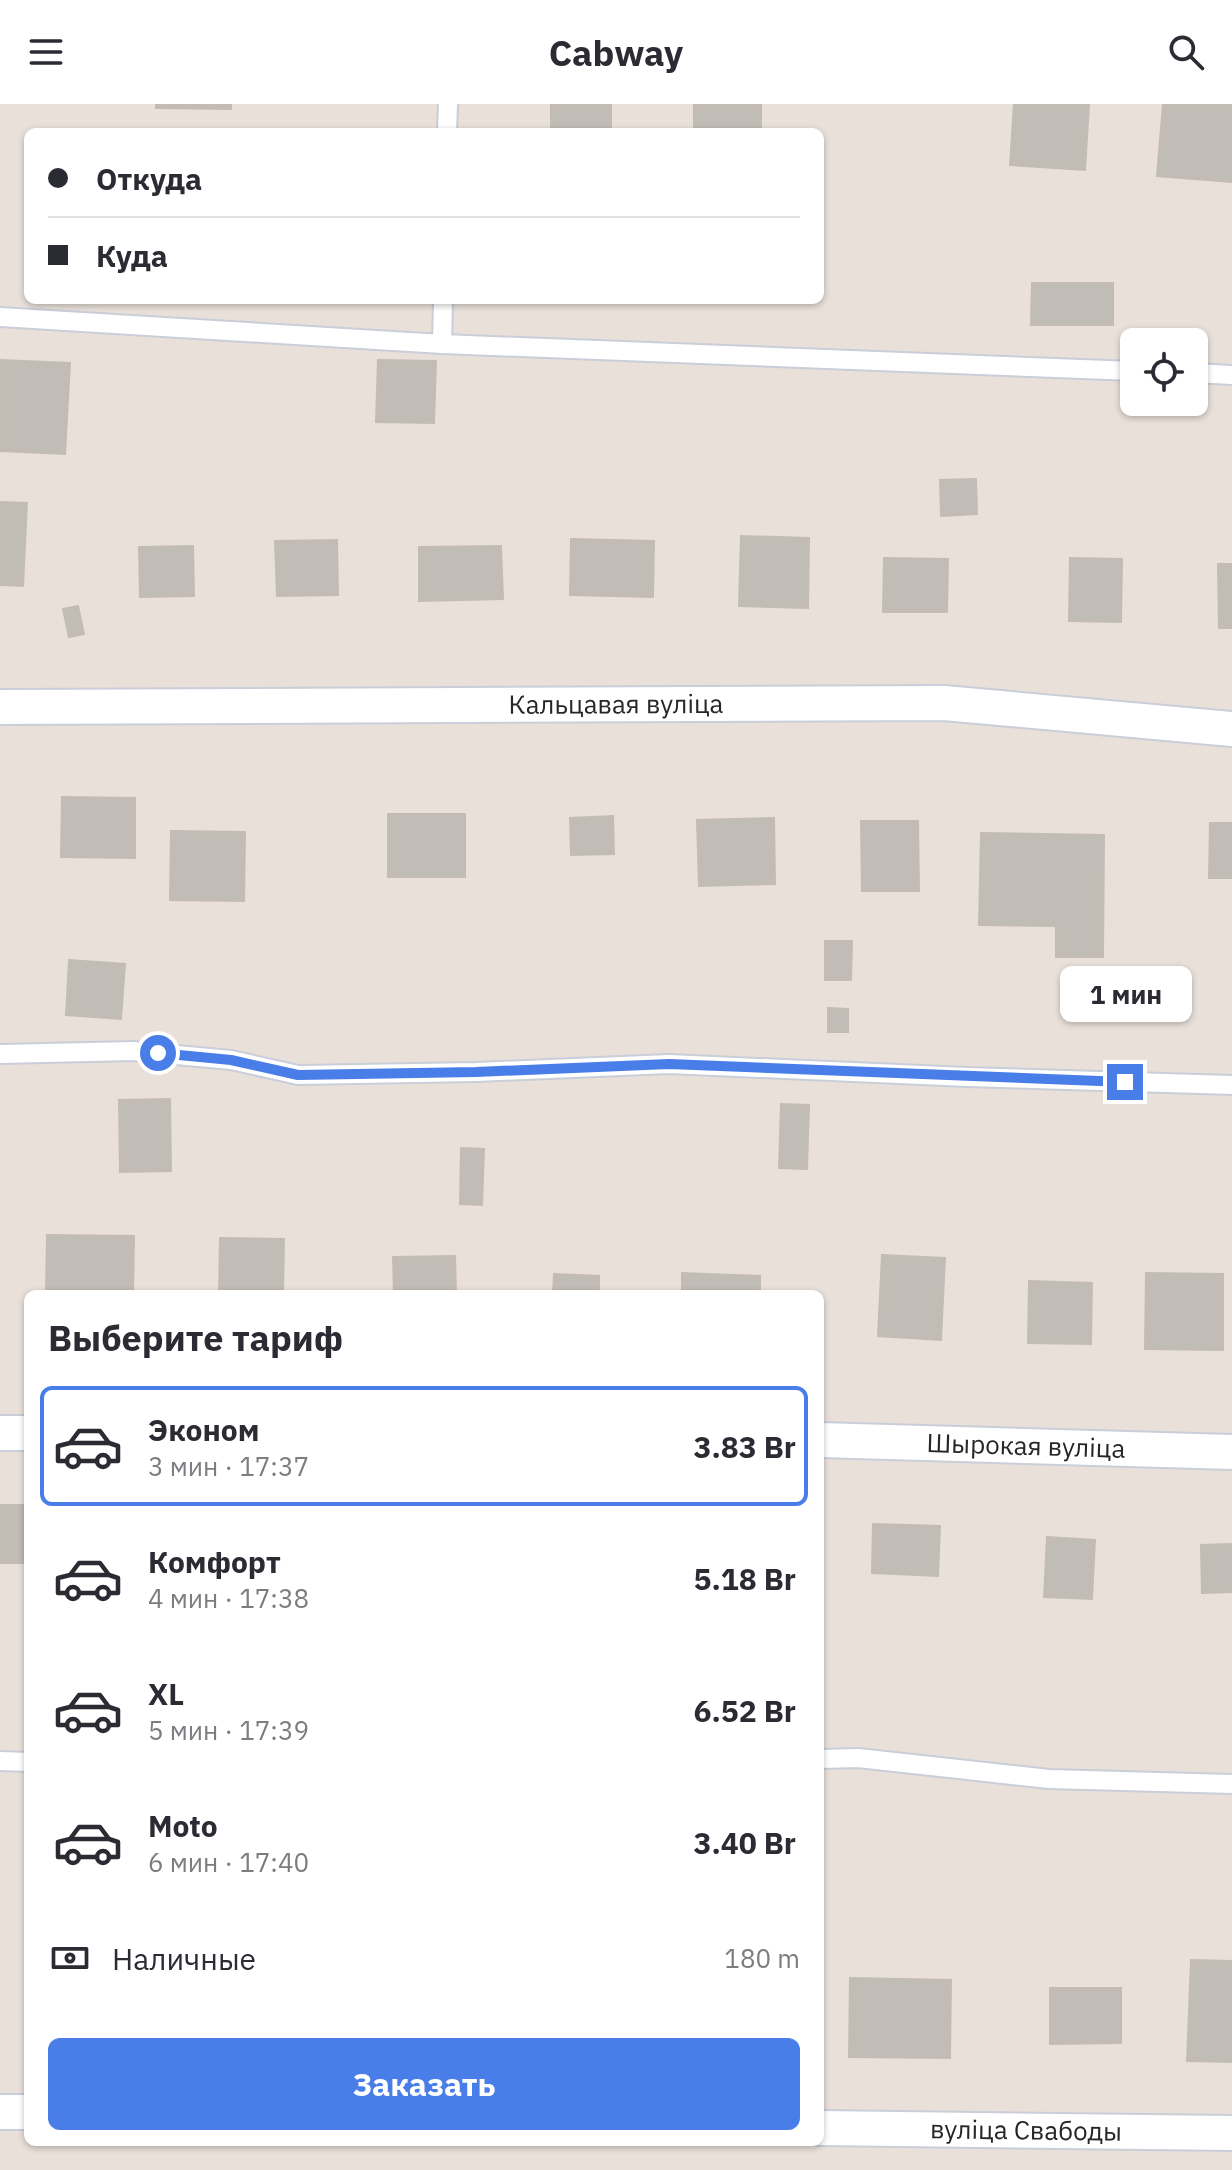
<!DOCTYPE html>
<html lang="ru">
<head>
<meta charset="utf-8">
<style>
  :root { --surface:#fff; --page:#f7f7f7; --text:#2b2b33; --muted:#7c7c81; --line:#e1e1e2; --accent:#497de7 }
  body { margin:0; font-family:"IBM Plex Sans",sans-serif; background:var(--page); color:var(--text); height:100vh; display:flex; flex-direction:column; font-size:30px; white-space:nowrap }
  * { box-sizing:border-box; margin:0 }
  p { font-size:26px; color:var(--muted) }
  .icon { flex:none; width:44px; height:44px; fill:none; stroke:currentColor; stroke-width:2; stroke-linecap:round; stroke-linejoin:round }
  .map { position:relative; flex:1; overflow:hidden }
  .details { position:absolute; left:24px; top:1186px; width:800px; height:856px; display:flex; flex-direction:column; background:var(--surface); border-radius:12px; box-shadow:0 2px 6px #0004 }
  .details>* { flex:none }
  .guide { position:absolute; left:24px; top:24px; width:800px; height:176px; border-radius:12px; box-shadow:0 2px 6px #0004; display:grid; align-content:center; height:176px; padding:0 24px; background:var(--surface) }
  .fabs { position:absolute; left:1120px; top:224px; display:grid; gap:16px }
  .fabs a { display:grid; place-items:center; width:88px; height:88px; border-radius:12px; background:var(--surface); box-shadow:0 2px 6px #0004; font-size:40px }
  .end { position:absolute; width:36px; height:36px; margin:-18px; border:10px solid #497de7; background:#fff; box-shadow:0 0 0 4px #fff }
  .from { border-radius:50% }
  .bubble { position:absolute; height:56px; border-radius:12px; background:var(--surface); box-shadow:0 2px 6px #0004; font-size:26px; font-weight:700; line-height:56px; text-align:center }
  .guide b { display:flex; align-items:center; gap:28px; height:76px; font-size:30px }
  .guide b+b { border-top:2px solid var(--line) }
  .guide i { width:20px; height:20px; background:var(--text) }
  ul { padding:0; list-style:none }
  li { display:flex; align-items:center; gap:24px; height:120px; margin:0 16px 12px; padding:0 8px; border:4px solid transparent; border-radius:12px }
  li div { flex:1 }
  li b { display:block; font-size:30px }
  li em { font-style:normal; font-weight:700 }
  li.selected { border-color:var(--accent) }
  li>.icon { width:72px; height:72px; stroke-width:1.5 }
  h2 { padding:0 24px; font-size:36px; line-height:96px }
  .pay { display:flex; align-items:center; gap:20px; height:88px; padding:0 24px; font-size:30px }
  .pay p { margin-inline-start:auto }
  .action { display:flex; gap:16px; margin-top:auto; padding:16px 24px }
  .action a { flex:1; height:92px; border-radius:12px; background:var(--accent); color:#fff; font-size:32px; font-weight:700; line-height:92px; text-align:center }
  header { display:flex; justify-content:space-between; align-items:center; height:104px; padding:0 24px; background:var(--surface); font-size:36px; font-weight:700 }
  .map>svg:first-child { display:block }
  .building { fill:#c1bcb6; stroke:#c4bcb4; stroke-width:2 }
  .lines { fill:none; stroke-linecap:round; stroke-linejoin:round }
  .service-casing { stroke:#c9ced8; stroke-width:22 }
  .minor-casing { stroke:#c9ced8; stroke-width:38 }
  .service { stroke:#fff; stroke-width:18 }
  .minor { stroke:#fff; stroke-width:34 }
  .route { stroke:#497de7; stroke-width:10 }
  .labels { text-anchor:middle; stroke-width:6; stroke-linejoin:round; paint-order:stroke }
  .street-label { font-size:26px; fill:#272727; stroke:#fff }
</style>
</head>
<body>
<header><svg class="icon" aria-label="menu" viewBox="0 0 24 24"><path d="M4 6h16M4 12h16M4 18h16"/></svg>Cabway<svg class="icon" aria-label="search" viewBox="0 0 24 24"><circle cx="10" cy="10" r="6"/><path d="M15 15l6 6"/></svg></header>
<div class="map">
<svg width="1232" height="2066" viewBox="0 0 1232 2066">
  <rect width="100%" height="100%" fill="#e9e0da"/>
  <g class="building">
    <polygon points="156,0 231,0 231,5 156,4"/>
    <rect x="551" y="0" width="60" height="28"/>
    <rect x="694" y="0" width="67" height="28"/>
    <polygon points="1014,0 1089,0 1085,66 1010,61"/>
    <polygon points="1163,0 1232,0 1232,78 1157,72"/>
    <polygon points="1032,179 1113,179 1113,221 1031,221"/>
    <polygon points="0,256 70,259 65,350 0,347"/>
    <polygon points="378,256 436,257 434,319 376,318"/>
    <polygon points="976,375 977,410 941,412 940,376"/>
    <polygon points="0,398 27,399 23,482 0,481"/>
    <polygon points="741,432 809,434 808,504 739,502"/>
    <polygon points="571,435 654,437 653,493 570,491"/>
    <polygon points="337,436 338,491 277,492 275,437"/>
    <polygon points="193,442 194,492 140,493 139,443"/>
    <polygon points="501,442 503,495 419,497 419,443"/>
    <polygon points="884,454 948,455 947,508 883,508"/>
    <polygon points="1070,454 1122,455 1121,518 1069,517"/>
    <polygon points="1218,460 1232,460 1232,524 1219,524"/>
    <polygon points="78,502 84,530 69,533 63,505"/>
    <polygon points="62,693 135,694 135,754 61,753"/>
    <rect x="388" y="710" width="77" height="63"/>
    <polygon points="613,712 614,750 571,751 570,714"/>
    <polygon points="774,714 775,780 699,782 697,716"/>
    <polygon points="861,717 918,717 919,787 862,787"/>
    <polygon points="1210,719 1232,719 1232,774 1209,774"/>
    <polygon points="171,727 245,728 244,797 170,796"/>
    <polygon points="981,729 1104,731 1103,853 1056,853 1056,822 979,821"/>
    <polygon points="825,837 852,837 851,876 825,876"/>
    <polygon points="69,856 125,860 121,915 66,911"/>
    <polygon points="828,904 848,905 848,928 828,928"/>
    <polygon points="170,995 171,1067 120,1068 119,996"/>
    <polygon points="781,1000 809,1001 807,1065 779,1064"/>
    <polygon points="461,1044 484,1045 482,1101 460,1100"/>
    <polygon points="47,1131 134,1132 133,1190 46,1190"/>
    <polygon points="220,1134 284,1135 283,1190 219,1190"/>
    <polygon points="882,1151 945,1154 941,1236 878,1232"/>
    <polygon points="455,1152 456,1190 394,1190 393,1153"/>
    <polygon points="682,1169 760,1172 760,1190 682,1190"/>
    <polygon points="1146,1169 1223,1170 1223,1246 1145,1245"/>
    <polygon points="554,1170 599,1172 599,1190 553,1190"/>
    <polygon points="1029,1177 1092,1179 1091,1240 1028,1239"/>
    <rect x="0" y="1401" width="28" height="58"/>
    <polygon points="873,1420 940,1422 938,1472 872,1469"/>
    <polygon points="1047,1433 1095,1436 1092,1495 1044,1493"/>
    <polygon points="1232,1440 1232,1488 1202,1489 1201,1441"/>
    <polygon points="1191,1856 1232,1857 1232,1958 1187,1957"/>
    <polygon points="850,1874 951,1876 950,1954 849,1953"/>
    <polygon points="1050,1884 1121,1884 1121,1939 1050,1940"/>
  </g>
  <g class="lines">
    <defs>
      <g id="service">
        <polyline points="447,28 448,0"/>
        <polyline points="0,213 442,240 443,196"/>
        <polyline points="442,240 1134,267"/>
        <polyline points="1194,269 1232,271"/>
        <polyline points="0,950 133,947 231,956 298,971 476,968 669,960 967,973 1232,981"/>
        <polyline points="820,1655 858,1654 1049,1675 1232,1680"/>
        <polyline points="0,1657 28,1658"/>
      </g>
      <g id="minor">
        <path id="s1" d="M0,603L944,599L1232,625"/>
        <polyline points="0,1329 28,1329"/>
        <path id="s2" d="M820,1336L1232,1348"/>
        <polyline points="0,2008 28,2008"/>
        <path id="s3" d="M820,2024L1232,2029"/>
      </g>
    </defs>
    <use href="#service" class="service-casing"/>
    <use href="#minor" class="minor-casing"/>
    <use href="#service" class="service"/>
    <use href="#minor" class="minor"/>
  </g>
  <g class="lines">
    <polyline class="route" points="158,949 231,956 298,971 476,968 669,960 1125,978"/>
  </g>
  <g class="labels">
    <g class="street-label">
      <text dy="9" stroke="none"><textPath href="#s1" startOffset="616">Кальцавая вуліца</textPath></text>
      <text dy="9" stroke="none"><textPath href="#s2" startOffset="206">Шырокая вуліца</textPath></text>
      <text dy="9" stroke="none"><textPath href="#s3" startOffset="206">вуліца Свабоды</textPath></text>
    </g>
  </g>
</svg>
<div class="fabs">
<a><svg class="icon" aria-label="locate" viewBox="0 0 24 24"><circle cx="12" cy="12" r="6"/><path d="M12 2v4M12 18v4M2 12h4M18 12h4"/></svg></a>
</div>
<i class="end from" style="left:158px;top:949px"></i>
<i class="end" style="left:1125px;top:978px"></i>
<div class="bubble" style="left:1060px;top:862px;width:132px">1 мин</div>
<div class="guide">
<b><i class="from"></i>Откуда</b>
<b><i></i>Куда</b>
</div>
<section class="details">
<h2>Выберите тариф</h2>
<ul>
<li class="selected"><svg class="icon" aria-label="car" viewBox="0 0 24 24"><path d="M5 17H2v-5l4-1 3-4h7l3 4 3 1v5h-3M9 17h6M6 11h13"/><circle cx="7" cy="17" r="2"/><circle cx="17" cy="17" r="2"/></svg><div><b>Эконом</b><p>3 мин · 17:37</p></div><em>3.83 Br</em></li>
<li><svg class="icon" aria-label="car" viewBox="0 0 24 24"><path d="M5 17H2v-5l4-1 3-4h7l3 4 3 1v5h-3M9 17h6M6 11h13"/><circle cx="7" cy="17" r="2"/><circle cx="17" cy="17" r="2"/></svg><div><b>Комфорт</b><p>4 мин · 17:38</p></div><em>5.18 Br</em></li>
<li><svg class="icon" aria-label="car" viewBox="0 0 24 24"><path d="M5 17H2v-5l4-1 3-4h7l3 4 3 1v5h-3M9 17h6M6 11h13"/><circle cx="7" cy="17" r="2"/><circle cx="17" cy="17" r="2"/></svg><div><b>XL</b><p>5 мин · 17:39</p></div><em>6.52 Br</em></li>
<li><svg class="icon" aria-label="car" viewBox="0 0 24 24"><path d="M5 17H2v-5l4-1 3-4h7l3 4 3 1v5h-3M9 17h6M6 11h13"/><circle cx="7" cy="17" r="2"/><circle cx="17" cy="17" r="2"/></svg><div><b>Moto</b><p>6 мин · 17:40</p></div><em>3.40 Br</em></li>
</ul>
<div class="pay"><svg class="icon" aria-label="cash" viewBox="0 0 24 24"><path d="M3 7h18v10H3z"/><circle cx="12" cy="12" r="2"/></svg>Наличные<p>180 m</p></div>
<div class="action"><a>Заказать</a></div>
</section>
</div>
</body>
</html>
